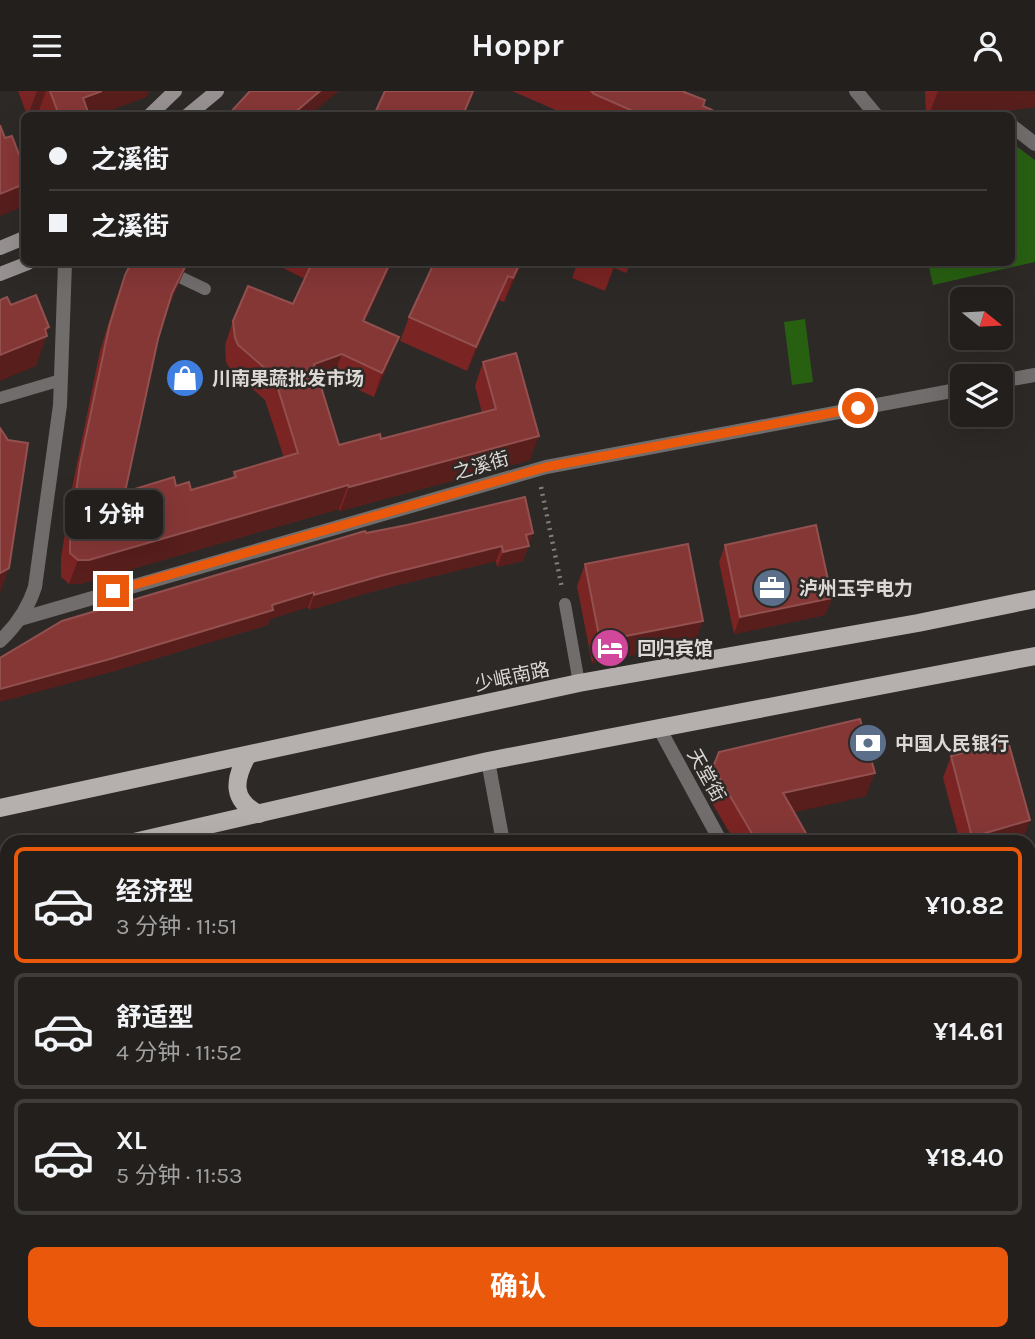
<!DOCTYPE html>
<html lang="zh">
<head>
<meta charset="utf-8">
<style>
  :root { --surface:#221f1c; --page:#2a2725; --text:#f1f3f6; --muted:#a2a2a3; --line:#3f3d3b; --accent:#ea580c }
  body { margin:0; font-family:Karla,"Noto Sans SC",sans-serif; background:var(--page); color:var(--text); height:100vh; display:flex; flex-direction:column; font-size:26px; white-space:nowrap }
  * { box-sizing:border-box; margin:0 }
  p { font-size:23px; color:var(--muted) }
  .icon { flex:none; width:38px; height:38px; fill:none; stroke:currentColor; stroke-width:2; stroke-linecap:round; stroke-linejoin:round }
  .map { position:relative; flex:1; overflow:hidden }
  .sheet { position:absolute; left:0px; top:744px; width:1036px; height:506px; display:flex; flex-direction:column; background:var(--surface); border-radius:21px 21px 0 0; box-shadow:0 7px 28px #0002,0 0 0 2px var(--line) }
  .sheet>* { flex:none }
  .banner { position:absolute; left:21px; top:21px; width:994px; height:154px; border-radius:10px; box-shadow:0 7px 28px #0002,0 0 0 2px var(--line); display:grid; align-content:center; height:154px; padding:0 28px; background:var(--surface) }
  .needle { width:46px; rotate:108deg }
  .tools { position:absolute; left:950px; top:196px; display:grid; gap:14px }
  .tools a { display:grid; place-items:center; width:63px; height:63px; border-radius:10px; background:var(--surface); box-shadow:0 7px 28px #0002,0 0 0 2px var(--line); font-size:35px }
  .end { position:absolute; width:32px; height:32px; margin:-16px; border:9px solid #ea580c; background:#fff; box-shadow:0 0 0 4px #fff }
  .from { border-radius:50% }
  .bubble { position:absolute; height:49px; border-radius:10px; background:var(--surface); box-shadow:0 7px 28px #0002,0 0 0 2px var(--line); font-size:23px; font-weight:700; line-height:49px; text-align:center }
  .banner b { display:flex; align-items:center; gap:24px; height:66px; font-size:26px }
  .banner b+b { border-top:2px solid var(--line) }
  .banner i { width:18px; height:18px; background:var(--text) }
  ul { padding:12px 0 0; list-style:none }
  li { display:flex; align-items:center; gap:21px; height:116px; margin:0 14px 10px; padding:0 14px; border:4px solid var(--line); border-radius:10px }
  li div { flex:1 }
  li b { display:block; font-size:26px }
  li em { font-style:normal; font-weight:700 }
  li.current { border-color:var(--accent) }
  li>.icon { width:63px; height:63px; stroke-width:1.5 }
  .button { display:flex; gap:14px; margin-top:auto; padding:14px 28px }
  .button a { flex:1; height:80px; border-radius:10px; background:var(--accent); color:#fff; font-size:28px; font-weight:700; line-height:80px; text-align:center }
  header { display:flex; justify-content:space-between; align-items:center; height:91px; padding:0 28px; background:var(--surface); font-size:32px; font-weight:700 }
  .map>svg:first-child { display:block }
  .green { fill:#286012 }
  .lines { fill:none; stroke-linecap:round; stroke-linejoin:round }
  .path { stroke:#817e7b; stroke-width:4.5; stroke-dasharray:2 5; stroke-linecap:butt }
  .service { stroke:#706d6c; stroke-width:12 }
  .minor { stroke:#706d6c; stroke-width:14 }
  .secondary { stroke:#979291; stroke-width:14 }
  .primary { stroke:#b5afad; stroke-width:18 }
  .wall { fill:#7a2423 }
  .shaded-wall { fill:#571e1c }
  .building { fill:#853736; stroke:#92504f; stroke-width:2 }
  .route { stroke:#ea580c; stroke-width:9 }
  .labels { text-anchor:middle; stroke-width:5; stroke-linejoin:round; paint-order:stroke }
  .poi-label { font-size:19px; font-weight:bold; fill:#dbd8d6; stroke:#2d2926; text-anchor:start }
  .street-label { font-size:19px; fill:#dbd8d6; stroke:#2d2926 }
</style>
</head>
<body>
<header><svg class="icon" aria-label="menu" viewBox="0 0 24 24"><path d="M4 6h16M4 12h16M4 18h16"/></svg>Hoppr<svg class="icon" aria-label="person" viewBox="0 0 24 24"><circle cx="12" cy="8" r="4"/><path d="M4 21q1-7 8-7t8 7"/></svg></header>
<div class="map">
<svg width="1035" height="1248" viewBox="0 0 1035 1248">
  <rect width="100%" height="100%" fill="#2d2926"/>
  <g class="green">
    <polygon points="1012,52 1035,69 1035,171 933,194 928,172 1012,172"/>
    <polygon points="805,228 813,291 792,294 784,231"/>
  </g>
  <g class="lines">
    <g class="path">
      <polyline points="541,396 562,497"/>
      <polyline points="0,1029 7,1027"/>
    </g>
    <g class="service">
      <polyline points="182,187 205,198"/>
      <polyline points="0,307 61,289"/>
      <polyline points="565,513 579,592"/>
    </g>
    <g class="minor">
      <polyline points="856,0 876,24"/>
      <polyline points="1012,35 1035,53"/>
      <polyline points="1001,290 1035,284"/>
      <polyline points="20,528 546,376 962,298"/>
      <path d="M0,550C17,534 28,518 35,496L60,314L65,172"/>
      <polyline points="659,637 721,751"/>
      <polyline points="488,670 503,751"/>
      <polyline points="1029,1082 1035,1080"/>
      <polyline points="166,1242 167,1248"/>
      <polyline points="369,1242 371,1248"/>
      <polyline points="600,1242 601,1248"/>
      <polyline points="122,1248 127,1242"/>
      <polyline points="892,1248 893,1242"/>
    </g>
    <g class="secondary">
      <polyline points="150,24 175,0"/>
      <polyline points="188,24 217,0"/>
      <polyline points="0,157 24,147"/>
      <polyline points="0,183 28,172"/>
    </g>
    <g class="primary">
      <path d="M247,665C234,689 231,709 259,723"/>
      <polyline points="0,717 579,592 918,532 1035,508"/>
      <polyline points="134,751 488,670 1035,565"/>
      <polyline points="0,779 7,777"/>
    </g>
  </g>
  <g class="wall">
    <polygon points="18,0 149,0 146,6 98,24 39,24 38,22 27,24"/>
    <polygon points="512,0 685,0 685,2 703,15 709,24 567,24"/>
    <polygon points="925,0 1035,0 1035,16 976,24 926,24"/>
    <polygon points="131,172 188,172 167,219 158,248 125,401 176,395 191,399 232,387 234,381 284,367 265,309 230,278 226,271 225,254 233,230 293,213 305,188 273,172 391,172 385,187 365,230 390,269 374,306 333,287 320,292 339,354 381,348 482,322 475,295 483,271 530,369 340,420 339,418 80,493 69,493 61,486 61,467 72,397 100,260 116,208 125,184"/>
    <polygon points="434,172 522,172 504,211 499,209 467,280 400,250 409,226"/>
    <polygon points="570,172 631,172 626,182 614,177 605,200 572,187 576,176 569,173"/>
    <polygon points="366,442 533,442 523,470 497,476 496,470 378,499 309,519 308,516 270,528 268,534 104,583"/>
    <polygon points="725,454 832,507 825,524 734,543 719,471"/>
    <polygon points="585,473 695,552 592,572 577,495"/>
    <polygon points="719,661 866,705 794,721 811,751 735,751 705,700"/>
    <polygon points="951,665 1022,751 960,751 943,687"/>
  </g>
  <g class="shaded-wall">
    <polygon points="37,0 46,0 38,22 28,24"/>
    <polygon points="102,0 149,0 146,6 98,24 77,24 83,7"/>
    <polygon points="320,0 339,0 310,24 292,24"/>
    <polygon points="473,0 475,0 464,24 463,24"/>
    <polygon points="938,0 1035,0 1035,16 976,24 929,24"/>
    <polygon points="24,93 24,106 20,117 0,125 0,103"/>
    <polygon points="178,172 188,172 163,226"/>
    <polygon points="390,172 391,172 385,187 354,253 363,230"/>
    <polygon points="520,172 522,172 504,211 513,187"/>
    <polygon points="615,172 616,172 605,200"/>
    <polygon points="508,185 499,209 467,280 476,256"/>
    <polygon points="49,236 46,246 47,245 36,275 0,290 0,264"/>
    <polygon points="399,246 390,269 374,306 382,282"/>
    <polygon points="342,263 333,287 305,297 314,273"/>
    <polygon points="539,345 530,369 340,420 349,396"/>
    <polygon points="348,394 339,418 80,493 69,493 78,469"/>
    <polygon points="533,442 523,470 497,476 503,461 526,444"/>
    <polygon points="502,455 496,470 378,499 309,519 314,504 384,484"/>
    <polygon points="9,477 0,502 0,482"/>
    <polygon points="314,501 308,516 270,528 268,534 104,583 0,611 0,598"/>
    <polygon points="832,507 825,524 734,543 740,526"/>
    <polygon points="703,530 695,552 592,572 600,550"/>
    <polygon points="875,682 866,705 775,726 783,702"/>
    <polygon points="1030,729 1022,751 971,751 972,746"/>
    <polygon points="1035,937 1035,955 1029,959 1029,941"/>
    <polygon points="1035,1049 1035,1072 1029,1073 1029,1055"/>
  </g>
  <g class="building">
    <polygon points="50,0 102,0 83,7 88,21 79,24 59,24"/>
    <polygon points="250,0 320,0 292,24 228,24"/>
    <polygon points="385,0 473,0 463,24 374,24"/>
    <polygon points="591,0 685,0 684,1 705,9 703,15 712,19 709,24 631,24 633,20 594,3"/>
    <polygon points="0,34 5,47 12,45 24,77 24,93 0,103"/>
    <polygon points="131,172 187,172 172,202 158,248 125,401 174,386 176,395 189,391 191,399 236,386 234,381 298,362 274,285 238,254 235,247 233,230 248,195 293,213 312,172 390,172 363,230 399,246 382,282 342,263 314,273 339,354 380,343 381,348 496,318 483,271 516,262 539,345 349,396 348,394 89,469 78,469 70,462 70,443 80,373 109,236 125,184"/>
    <polygon points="434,172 520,172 513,187 508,185 476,256 409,226"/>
    <polygon points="36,204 49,236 45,238 47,245 0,264 0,209 7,206 11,214"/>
    <polygon points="0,337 8,349 28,352 9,477 0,482"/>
    <polygon points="525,406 533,442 526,444 529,455 503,461 502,455 384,484 314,504 314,501 272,514 273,519 110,568 0,598 0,567 62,530 365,440 366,442 407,434"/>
    <polygon points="816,434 832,507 740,526 725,454"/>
    <polygon points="688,453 703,530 600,550 585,473"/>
    <polygon points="860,628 875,682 783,702 811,751 757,751 713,676 719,661"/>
    <polygon points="1008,650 1030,729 972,746 951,665"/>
    <polygon points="1035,766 1035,937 1029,941 1029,769"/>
    <polygon points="1035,994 1035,1049 1029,1055 1029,997"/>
  </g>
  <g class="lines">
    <polyline class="route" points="113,500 546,376 858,317"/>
  </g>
  <defs>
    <symbol id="shop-disc" viewBox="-11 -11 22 22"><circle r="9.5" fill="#3f7fe0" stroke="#2d2926"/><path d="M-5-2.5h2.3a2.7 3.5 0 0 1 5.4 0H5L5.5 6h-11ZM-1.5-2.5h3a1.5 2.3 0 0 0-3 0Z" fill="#fff"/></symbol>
    <symbol id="office-disc" viewBox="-11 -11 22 22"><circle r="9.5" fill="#5c6f8a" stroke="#2d2926"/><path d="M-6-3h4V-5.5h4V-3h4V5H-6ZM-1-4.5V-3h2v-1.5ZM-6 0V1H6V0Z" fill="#fff"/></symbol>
    <symbol id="hotel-disc" viewBox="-11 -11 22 22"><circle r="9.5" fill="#d1479c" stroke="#2d2926"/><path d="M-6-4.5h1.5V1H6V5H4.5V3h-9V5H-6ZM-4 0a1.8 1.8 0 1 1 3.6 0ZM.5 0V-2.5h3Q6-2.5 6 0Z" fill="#fff"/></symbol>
    <symbol id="bank-disc" viewBox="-11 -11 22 22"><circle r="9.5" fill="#5c6f8a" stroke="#2d2926"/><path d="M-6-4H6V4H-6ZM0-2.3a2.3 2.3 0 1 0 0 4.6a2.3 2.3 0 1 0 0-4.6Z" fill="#fff"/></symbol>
  </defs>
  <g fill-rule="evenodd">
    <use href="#shop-disc" x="163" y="265" width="44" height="44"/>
    <use href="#office-disc" x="750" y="475" width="44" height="44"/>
    <use href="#hotel-disc" x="588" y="535" width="44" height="44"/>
    <use href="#bank-disc" x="846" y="630" width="44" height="44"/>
  </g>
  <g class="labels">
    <g class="poi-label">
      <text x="212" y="294">川南果蔬批发市场</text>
      <text x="799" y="504">泸州玉宇电力</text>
      <text x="637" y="564">回归宾馆</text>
      <text x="895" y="659">中国人民银行</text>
    </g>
    <g class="street-label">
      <text transform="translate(481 374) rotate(-16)" y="7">之溪街</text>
      <text transform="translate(512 585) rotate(-12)" y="7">少岷南路</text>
      <text transform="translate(707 684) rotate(61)" y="7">天堂街</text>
    </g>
  </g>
</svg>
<div class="tools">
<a><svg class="needle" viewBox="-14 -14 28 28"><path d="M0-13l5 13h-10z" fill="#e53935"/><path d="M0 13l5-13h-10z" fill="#a2a2a3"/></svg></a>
<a><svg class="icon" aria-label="layers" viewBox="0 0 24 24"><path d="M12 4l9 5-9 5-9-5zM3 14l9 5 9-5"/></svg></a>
</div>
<i class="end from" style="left:858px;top:317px"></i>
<i class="end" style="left:113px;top:500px"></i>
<div class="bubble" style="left:65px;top:399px;width:98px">1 分钟</div>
<div class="banner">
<b><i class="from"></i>之溪街</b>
<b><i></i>之溪街</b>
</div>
<section class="sheet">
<ul>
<li class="current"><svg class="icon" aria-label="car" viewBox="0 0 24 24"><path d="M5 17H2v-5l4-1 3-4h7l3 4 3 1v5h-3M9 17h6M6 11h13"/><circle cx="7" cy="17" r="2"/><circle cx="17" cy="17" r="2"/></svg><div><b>经济型</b><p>3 分钟 · 11:51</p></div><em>¥10.82</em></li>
<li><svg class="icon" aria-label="car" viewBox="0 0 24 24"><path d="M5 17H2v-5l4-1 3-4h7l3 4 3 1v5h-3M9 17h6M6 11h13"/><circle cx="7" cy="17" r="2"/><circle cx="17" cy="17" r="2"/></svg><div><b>舒适型</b><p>4 分钟 · 11:52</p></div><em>¥14.61</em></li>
<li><svg class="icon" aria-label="car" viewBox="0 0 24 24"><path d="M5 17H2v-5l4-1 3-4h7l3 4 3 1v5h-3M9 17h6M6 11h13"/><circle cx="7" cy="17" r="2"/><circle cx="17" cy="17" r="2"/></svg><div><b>XL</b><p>5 分钟 · 11:53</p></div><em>¥18.40</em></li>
</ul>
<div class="button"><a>确认</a></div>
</section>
</div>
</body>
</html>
